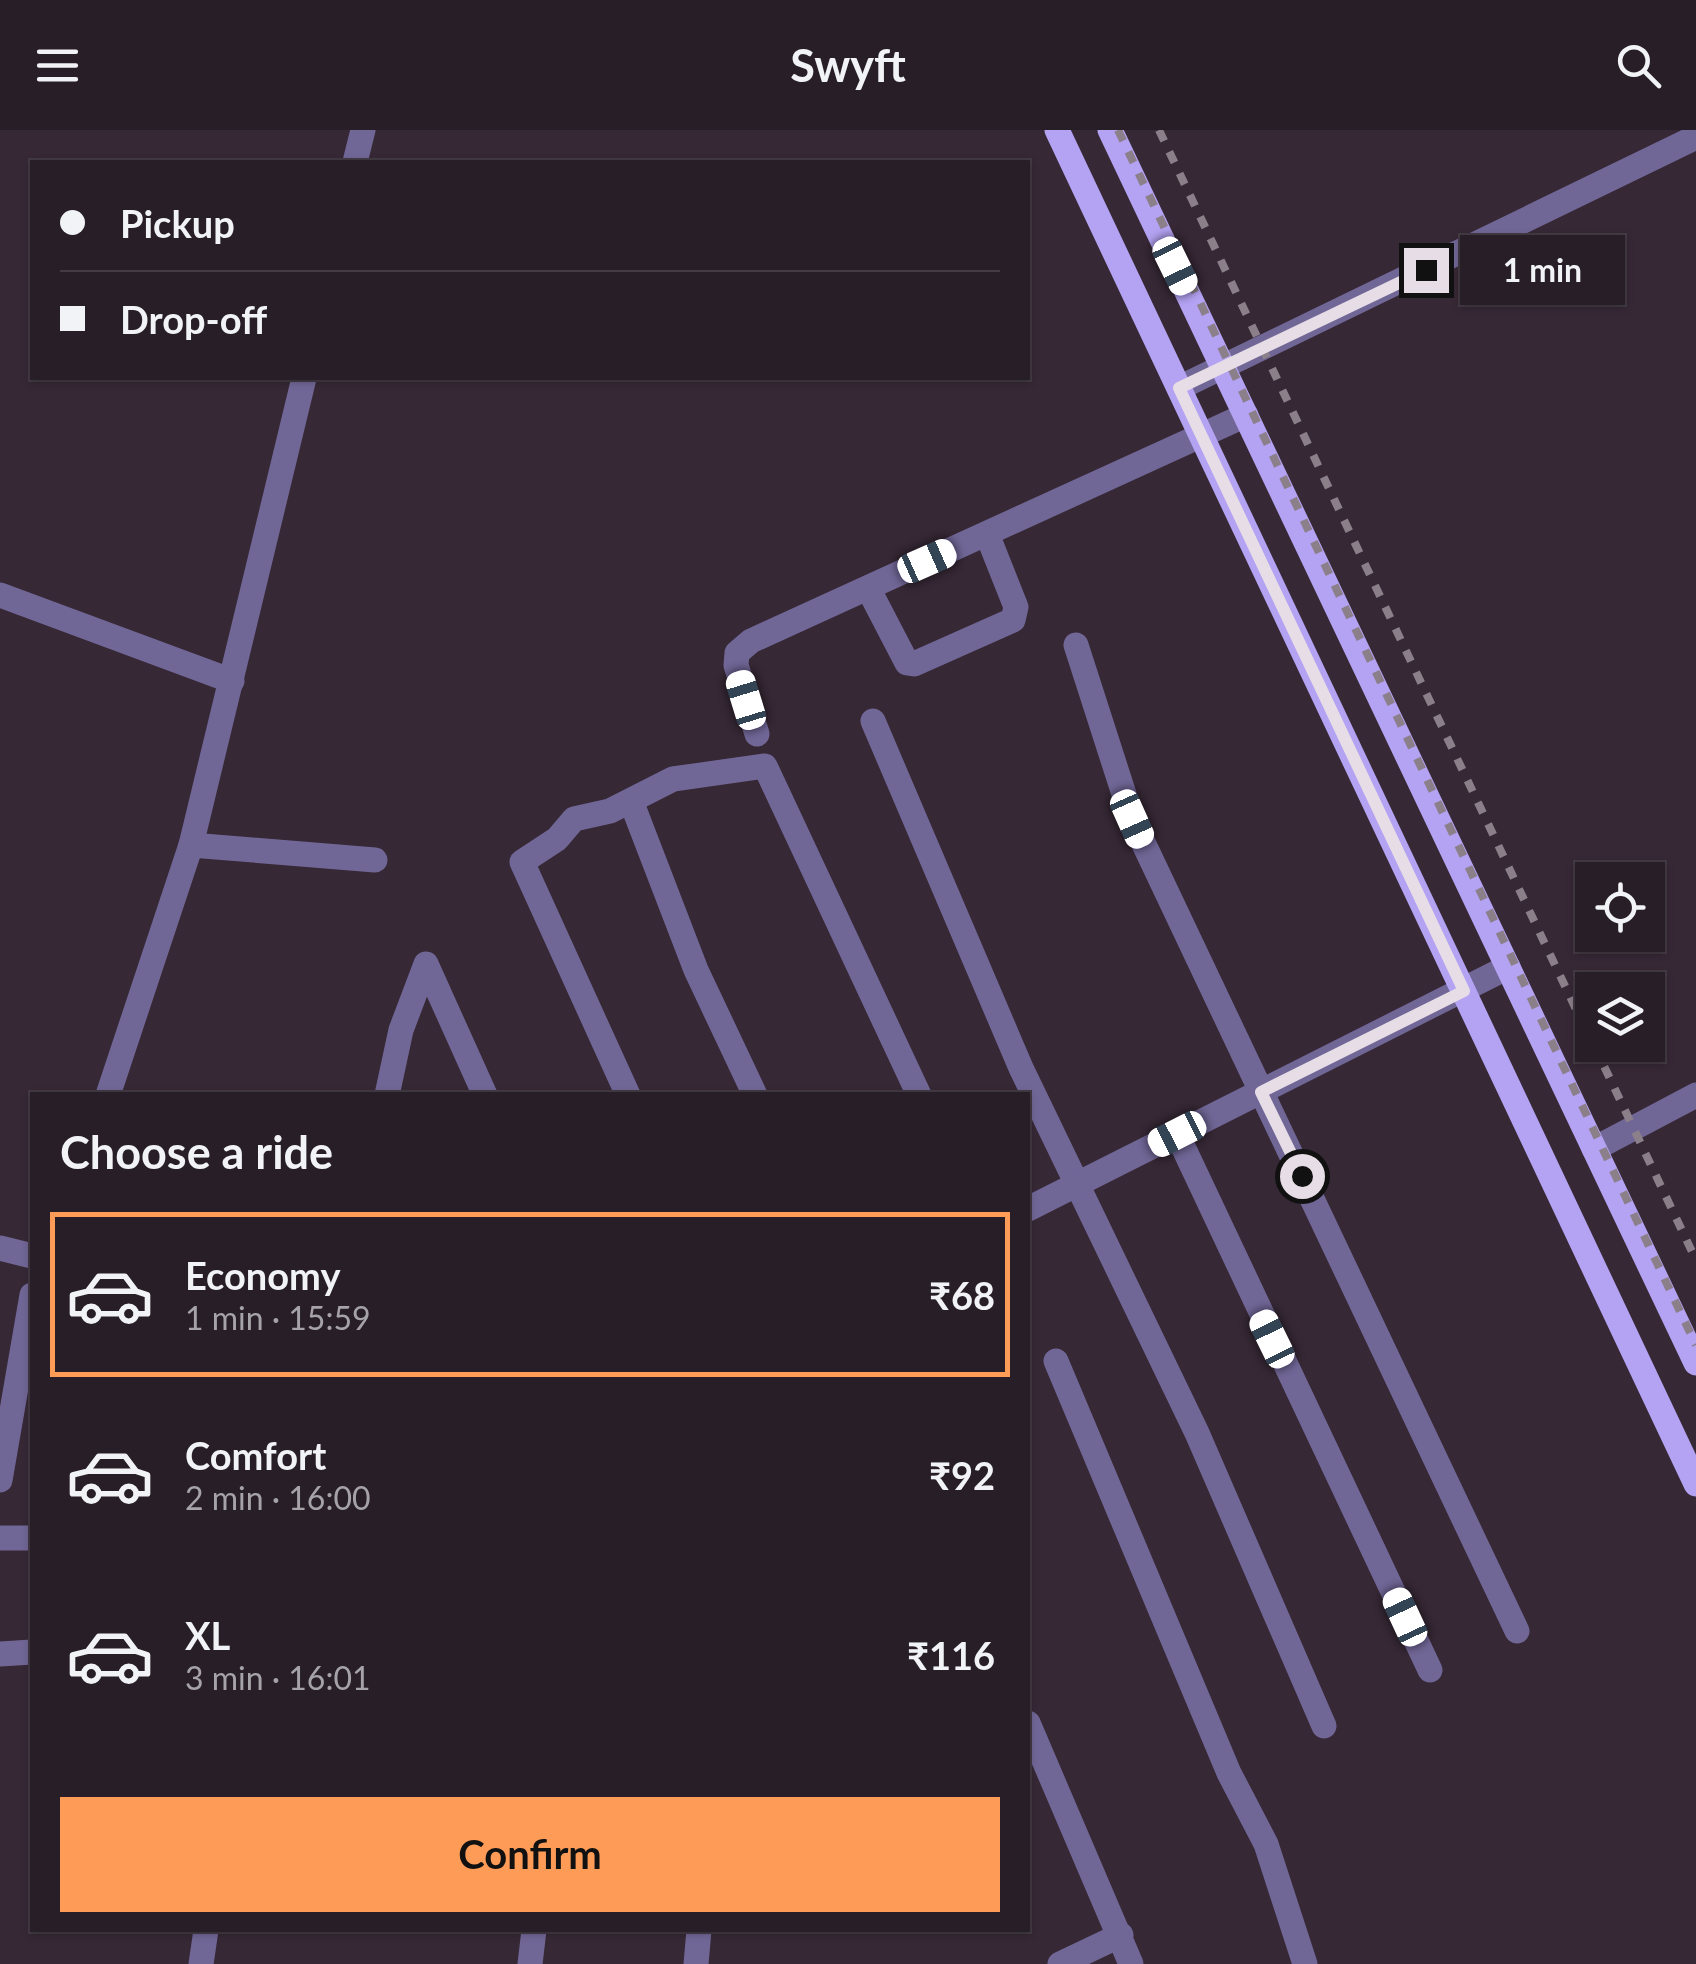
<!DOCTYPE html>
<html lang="en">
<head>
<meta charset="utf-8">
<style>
  :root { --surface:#281e28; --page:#302730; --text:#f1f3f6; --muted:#a5a2a8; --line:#443c45; --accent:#fe9c57 }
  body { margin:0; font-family:Lato,sans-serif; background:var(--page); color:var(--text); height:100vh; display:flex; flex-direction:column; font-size:38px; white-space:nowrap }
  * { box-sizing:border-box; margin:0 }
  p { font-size:32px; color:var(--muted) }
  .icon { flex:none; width:55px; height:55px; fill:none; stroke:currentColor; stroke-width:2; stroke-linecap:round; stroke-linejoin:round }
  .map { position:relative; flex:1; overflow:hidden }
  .side { position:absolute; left:30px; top:962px; width:1000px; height:840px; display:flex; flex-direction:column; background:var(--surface); border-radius:0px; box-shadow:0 2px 8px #0004,0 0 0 2px var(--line) }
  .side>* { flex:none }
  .banner { position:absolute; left:30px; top:30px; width:1000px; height:220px; border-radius:0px; box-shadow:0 2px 8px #0004,0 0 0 2px var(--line); display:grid; align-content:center; height:220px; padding:0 30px; background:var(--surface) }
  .buttons { position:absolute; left:1575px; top:732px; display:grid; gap:20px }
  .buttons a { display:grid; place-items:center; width:90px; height:90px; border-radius:0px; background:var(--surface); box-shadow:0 2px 8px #0004,0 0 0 2px var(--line); font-size:50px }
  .end { position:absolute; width:45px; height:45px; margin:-22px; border:12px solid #e7dde6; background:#111; box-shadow:0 0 0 5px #111 }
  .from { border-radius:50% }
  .bubble { position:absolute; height:70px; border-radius:0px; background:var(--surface); box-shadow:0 2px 8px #0004,0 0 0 2px var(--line); font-size:32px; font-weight:700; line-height:70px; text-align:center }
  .car { position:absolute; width:30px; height:60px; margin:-30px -15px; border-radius:12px; box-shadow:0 0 8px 2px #0007; background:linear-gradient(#fff 24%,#345 0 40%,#fff 0 76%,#345 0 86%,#fff 0) }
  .banner b { display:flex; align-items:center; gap:35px; height:95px; font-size:38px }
  .banner b+b { border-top:2px solid var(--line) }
  .banner i { width:25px; height:25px; background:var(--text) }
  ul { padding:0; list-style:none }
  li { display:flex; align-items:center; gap:30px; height:165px; margin:0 20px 15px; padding:0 10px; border:5px solid transparent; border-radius:0px }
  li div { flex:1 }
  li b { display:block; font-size:38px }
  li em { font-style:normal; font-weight:700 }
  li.on { border-color:var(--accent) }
  li>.icon { width:90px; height:90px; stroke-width:1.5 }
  h2 { padding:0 30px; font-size:45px; line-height:120px }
  .action { display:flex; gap:20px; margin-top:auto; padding:20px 30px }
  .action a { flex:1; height:115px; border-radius:0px; background:var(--accent); color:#111; font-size:40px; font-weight:700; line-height:115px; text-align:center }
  header { display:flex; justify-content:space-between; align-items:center; height:130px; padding:0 30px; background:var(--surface); font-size:45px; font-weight:700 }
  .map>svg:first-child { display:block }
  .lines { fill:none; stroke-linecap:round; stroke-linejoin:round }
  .minor { stroke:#716797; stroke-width:25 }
  .major { stroke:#b4a2f2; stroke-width:25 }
  .rail { stroke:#8b7f8a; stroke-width:8; stroke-dasharray:12 12; stroke-linecap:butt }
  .route { stroke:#e7dde6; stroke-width:12 }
</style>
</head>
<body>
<header><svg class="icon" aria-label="menu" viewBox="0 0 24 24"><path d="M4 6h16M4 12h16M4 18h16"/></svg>Swyft<svg class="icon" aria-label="search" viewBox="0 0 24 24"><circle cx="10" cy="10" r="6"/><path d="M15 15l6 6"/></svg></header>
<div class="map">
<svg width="1696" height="1834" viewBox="0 0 1696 1834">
  <rect width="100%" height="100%" fill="#362835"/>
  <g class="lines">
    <g class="minor">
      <polyline points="355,32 363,0"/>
      <polyline points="1179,258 1696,7"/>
      <polyline points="868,458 907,533 914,534 1013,490 1016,477 987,404"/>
      <polyline points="0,465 232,551"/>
      <polyline points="1076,515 1132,689 1517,1501"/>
      <polyline points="873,591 1021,938 1197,1303 1324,1596"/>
      <polyline points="757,604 736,535 737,523 751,511 1246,285"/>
      <polyline points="631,671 696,840 755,965"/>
      <polyline points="191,715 375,730"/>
      <polyline points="108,965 191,715 304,248"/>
      <polyline points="387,965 401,900 426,834 485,965"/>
      <polyline points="628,965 522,732 557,709 574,689 610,681 673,649 765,636 919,965"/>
      <polyline points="1177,1004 1430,1540"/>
      <polyline points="1594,1019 1696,965"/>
      <polyline points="1028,1079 1508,837"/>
      <polyline points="0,1118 32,1126"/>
      <polyline points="1056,1231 1229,1643 1266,1714 1305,1834"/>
      <polyline points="0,1350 32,1165"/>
      <polyline points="0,1408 32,1408"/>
      <polyline points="0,1524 32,1522"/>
      <polyline points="1028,1593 1131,1834"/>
      <polyline points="201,1834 206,1800"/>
      <polyline points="530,1834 534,1800"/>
      <polyline points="696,1834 699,1800"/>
      <polyline points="1060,1834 1121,1805"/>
    </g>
    <g class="major">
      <polyline points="1057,0 1696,1354"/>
      <polyline points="1110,0 1696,1233"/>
    </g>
    <g class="rail">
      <polyline points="1118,0 1696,1215"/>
      <polyline points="1159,0 1592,913"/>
      <polyline points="1594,915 1696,1130"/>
    </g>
  </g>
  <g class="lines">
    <polyline class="route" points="1302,1046 1261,962 1464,861 1179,258 1426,140"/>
  </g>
</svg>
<div class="buttons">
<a><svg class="icon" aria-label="locate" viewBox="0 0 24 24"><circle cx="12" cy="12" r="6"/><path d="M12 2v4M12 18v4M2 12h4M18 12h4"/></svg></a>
<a><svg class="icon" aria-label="layers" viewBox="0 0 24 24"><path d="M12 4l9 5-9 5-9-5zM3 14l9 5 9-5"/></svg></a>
</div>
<i class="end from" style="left:1302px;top:1046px"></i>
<i class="end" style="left:1426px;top:140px"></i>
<div class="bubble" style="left:1460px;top:105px;width:165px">1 min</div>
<i class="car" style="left:1175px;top:136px;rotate:154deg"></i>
<i class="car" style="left:927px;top:431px;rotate:66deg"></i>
<i class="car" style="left:746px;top:570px;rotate:343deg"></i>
<i class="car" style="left:1132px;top:689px;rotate:156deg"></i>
<i class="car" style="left:1177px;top:1004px;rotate:243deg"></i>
<i class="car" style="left:1272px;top:1209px;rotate:334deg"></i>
<i class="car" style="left:1405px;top:1487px;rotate:335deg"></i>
<div class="banner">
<b><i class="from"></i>Pickup</b>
<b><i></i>Drop-off</b>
</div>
<section class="side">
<h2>Choose a ride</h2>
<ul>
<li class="on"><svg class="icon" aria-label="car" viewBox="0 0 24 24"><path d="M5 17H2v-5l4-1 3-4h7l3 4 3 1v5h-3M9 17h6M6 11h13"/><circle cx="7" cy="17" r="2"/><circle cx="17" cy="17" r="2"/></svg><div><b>Economy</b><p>1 min · 15:59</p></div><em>₹68</em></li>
<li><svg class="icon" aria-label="car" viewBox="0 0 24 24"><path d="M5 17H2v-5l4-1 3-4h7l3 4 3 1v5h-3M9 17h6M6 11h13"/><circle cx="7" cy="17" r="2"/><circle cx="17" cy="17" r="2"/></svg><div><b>Comfort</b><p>2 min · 16:00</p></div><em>₹92</em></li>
<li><svg class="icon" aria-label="car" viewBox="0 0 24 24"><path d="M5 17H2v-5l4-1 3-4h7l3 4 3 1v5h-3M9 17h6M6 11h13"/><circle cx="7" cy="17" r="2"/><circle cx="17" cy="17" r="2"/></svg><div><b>XL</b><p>3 min · 16:01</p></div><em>₹116</em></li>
</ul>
<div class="action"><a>Confirm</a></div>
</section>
</div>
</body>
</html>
